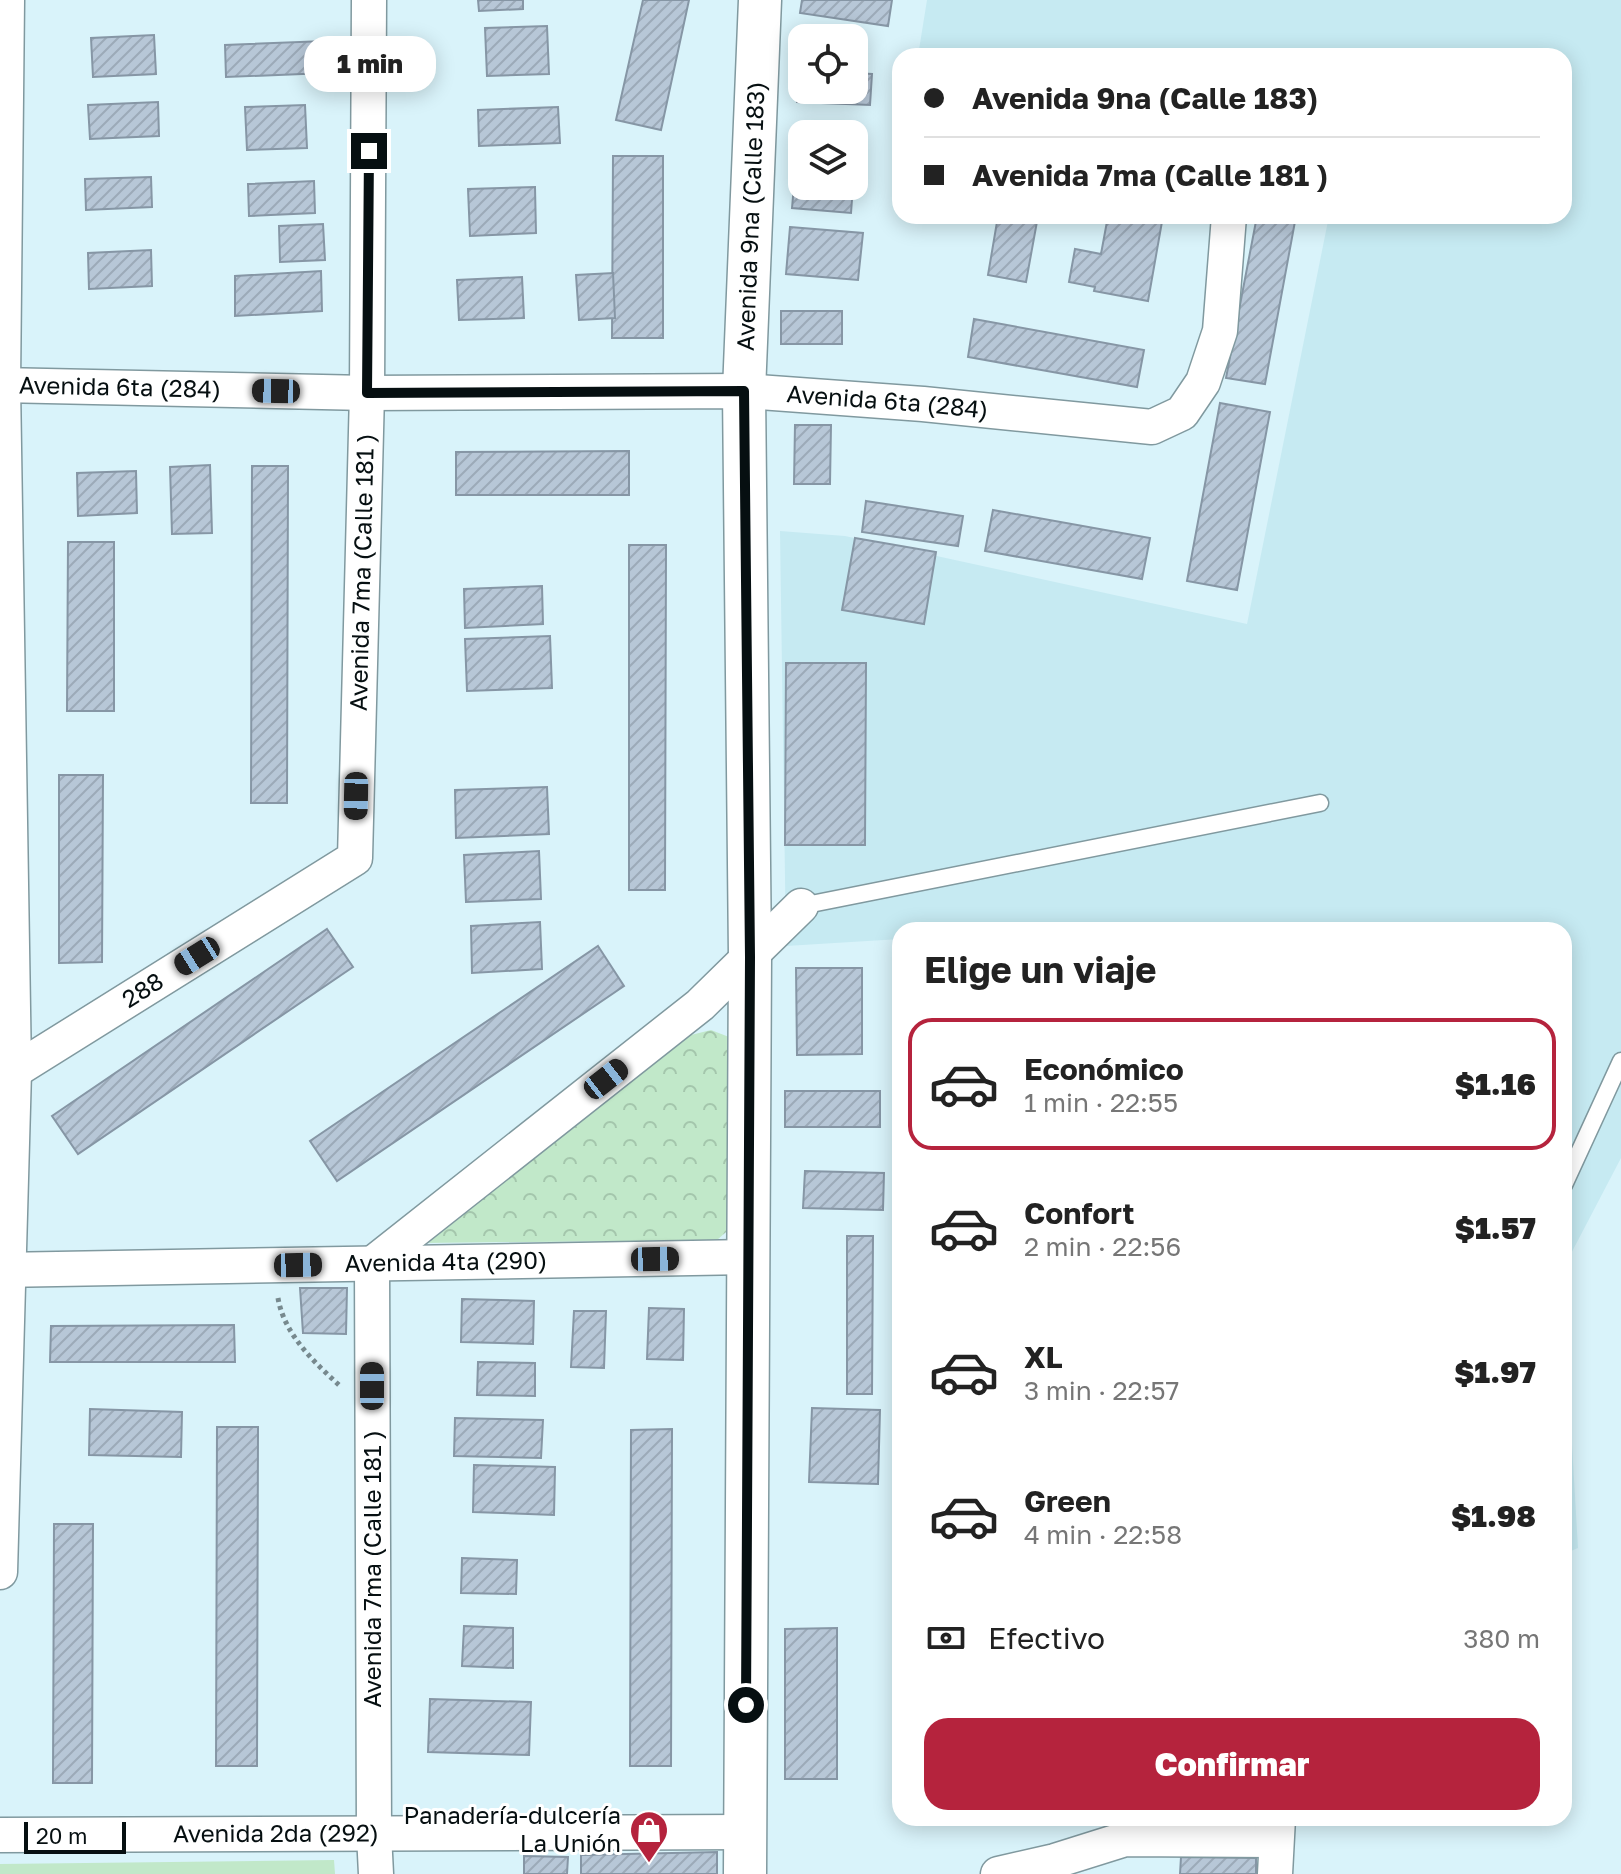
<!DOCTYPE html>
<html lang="es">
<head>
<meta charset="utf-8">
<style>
  :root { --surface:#fff; --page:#f6f6f6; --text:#222; --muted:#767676; --line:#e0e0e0; --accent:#b5233d }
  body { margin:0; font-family:"Golos Text",sans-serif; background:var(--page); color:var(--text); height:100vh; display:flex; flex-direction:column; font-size:30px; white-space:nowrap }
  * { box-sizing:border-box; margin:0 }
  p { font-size:26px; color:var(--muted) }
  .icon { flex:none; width:44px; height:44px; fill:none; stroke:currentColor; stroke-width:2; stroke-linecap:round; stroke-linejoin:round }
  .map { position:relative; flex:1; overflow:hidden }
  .details { position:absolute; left:892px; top:922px; width:680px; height:904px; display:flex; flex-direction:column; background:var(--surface); border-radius:24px; box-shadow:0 4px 20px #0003 }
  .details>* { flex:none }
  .top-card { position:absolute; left:892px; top:48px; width:680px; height:176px; border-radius:24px; box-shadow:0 4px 20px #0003; display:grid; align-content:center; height:176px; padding:0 32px; background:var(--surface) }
  .fabs { position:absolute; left:788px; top:24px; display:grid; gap:16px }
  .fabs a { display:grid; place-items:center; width:80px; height:80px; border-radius:16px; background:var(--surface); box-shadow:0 4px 20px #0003; font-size:40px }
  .scale { position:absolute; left:24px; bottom:20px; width:102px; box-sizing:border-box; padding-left:8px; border:4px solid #060f11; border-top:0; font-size:22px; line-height:28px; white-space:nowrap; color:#060f11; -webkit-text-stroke:6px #fff; paint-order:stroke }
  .end { position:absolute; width:36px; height:36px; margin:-18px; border:10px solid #060f11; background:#fff; box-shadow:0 0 0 4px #fff }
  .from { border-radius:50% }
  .bubble { position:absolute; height:56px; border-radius:24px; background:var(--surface); box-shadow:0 4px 20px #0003; font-size:26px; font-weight:800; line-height:56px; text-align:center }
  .car { position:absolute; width:24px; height:48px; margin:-24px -12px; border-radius:10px; box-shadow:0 0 6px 2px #0007; background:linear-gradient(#222 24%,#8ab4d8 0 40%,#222 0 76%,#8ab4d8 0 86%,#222 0) }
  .top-card b { display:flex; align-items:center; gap:28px; height:76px; font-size:30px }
  .top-card b+b { border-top:2px solid var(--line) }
  .top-card i { width:20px; height:20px; background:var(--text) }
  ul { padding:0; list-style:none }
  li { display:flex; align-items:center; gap:24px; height:132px; margin:0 16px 12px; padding:0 16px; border:4px solid transparent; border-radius:24px }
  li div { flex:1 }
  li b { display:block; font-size:30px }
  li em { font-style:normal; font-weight:800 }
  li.current { border-color:var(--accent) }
  li>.icon { width:72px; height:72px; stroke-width:1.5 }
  h2 { padding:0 32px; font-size:36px; line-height:96px }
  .pay { display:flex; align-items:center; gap:20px; height:88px; padding:0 32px; font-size:30px }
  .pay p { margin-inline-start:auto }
  .action { display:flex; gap:16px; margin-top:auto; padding:16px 32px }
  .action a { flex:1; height:92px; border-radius:24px; background:var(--accent); color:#fff; font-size:32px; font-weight:800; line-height:92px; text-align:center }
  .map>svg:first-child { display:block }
  .built { fill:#c6eaf2 }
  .park { fill:url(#park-crowns) }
  .pitch { fill:#c1e8c9 }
  .building { fill:url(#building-hatch); stroke:#8696a5; stroke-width:2 }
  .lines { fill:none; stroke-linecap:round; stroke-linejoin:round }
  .service-casing { stroke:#80999f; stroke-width:19 }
  .minor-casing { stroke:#80999f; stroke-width:37 }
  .tertiary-casing { stroke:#80999f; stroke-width:45 }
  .path { stroke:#77898e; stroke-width:5; stroke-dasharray:4 4; stroke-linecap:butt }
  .service { stroke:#fff; stroke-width:16 }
  .minor { stroke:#fff; stroke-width:34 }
  .tertiary { stroke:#fff; stroke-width:42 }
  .route { stroke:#060f11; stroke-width:10 }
  .labels { text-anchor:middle; stroke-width:6; stroke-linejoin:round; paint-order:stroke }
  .street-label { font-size:24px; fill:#060f11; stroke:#fff }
  .poi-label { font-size:24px; fill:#060f11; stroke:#fff; text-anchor:end }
</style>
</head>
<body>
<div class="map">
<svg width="1621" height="1874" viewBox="0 0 1621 1874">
  <defs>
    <pattern id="park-crowns" width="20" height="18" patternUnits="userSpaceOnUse" patternTransform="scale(2)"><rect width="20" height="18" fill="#c1e8c9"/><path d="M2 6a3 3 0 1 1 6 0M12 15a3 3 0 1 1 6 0" fill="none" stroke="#a4c6ac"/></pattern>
    <pattern id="building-hatch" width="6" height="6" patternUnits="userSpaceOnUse" patternTransform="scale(2)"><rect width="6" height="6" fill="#b7c7d7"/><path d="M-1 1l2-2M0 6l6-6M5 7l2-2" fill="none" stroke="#9caab8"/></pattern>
  </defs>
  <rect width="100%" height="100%" fill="#d9f3fa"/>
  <g class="built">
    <polygon points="927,0 1621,0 1621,1158 1564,1267 1564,930 900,930 900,939 786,946 780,531 845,536 1247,624 1329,216 1564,216 1564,56 918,56"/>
    <polygon points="1564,1306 1578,1548 1564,1554"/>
  </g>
  <polygon class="park" points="711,1030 729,1037 733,1226 717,1240 423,1243 691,1035"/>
  <polygon class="pitch" points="334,1860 335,1874 0,1874 0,1864"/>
  <g class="building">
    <polygon points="478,0 523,0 523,9 479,11"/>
    <polygon points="643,0 689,0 661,130 616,120"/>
    <polygon points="802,0 892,0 888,26 800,13"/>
    <polygon points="547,26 549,74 487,76 485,28"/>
    <polygon points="154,35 156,74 93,77 91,38"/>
    <polygon points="325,41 326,73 226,77 225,45"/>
    <polygon points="799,70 802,71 802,90 854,90 854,73 872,74 870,105 797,102"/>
    <polygon points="158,102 159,136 90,139 88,105"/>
    <polygon points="305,105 307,148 247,150 245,107"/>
    <polygon points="558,107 560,143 479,146 478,110"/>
    <polygon points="797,151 802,152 802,186 853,186 851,213 792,208"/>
    <polygon points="613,156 663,156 663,338 612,338"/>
    <polygon points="151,177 152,207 86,210 85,179"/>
    <polygon points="314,181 315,213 249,216 248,184"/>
    <polygon points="535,187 536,233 470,236 468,189"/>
    <polygon points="998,216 1038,216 1026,282 988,275"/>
    <polygon points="1108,216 1163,216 1148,301 1094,291 1095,287 1069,282 1075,249 1101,254"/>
    <polygon points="1257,216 1296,216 1265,384 1226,378"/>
    <polygon points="323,224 325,260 280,262 279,226"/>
    <polygon points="790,227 863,233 858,280 786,274"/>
    <polygon points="151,250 152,286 89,289 88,253"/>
    <polygon points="321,271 322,311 235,316 235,276"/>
    <polygon points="613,273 615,318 579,320 576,275"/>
    <polygon points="522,277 524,318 459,320 457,280"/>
    <rect x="781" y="311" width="61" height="33"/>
    <polygon points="974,319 1144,350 1137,387 968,357"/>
    <polygon points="1220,403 1270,412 1237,590 1187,581"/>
    <polygon points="795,425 831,425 830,484 794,484"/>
    <polygon points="629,451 629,495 456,495 456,452"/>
    <polygon points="210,465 212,533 172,534 170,467"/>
    <polygon points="252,466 288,466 287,803 251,803"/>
    <polygon points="136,471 137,513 78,516 77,473"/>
    <polygon points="866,501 963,516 958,546 862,532"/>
    <polygon points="993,510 1150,538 1142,579 985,551"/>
    <polygon points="855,538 936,552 924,624 842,610"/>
    <polygon points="68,542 114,542 114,711 67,711"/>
    <polygon points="629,545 666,545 665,890 629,890"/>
    <polygon points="542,586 543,624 465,628 464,589"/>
    <polygon points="550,636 552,688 467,691 465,639"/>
    <polygon points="786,663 866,663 865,845 785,845"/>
    <polygon points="59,775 103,775 102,962 59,963"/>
    <polygon points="547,787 549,834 456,838 455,790"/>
    <polygon points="539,851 541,899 466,902 464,855"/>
    <polygon points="540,922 542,969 472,973 471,926"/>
    <polygon points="327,929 353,967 78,1154 52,1116"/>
    <polygon points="598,946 624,986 337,1181 310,1141"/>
    <polygon points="796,968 862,968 862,1054 797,1055"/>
    <rect x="785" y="1091" width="95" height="36"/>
    <polygon points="805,1171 884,1173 883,1210 803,1208"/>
    <polygon points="847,1236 873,1236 872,1394 847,1394"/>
    <polygon points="300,1288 347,1288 346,1334 303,1333"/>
    <polygon points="462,1299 534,1301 533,1344 461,1342"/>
    <polygon points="649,1308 684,1309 683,1360 647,1359"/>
    <polygon points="574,1311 606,1311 604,1368 571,1367"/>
    <polygon points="234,1325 235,1362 50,1362 51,1326"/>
    <polygon points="478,1362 535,1363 535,1396 477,1395"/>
    <polygon points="812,1408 880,1410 878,1484 809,1482"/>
    <polygon points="90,1409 182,1412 181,1457 89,1455"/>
    <polygon points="455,1418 543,1420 541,1458 454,1456"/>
    <polygon points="217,1427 258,1427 257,1766 216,1766"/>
    <polygon points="672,1429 671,1766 630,1766 631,1430"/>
    <polygon points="474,1465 555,1467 554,1515 473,1512"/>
    <polygon points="54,1524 93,1524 92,1783 53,1783"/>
    <polygon points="462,1558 517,1560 516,1594 461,1593"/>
    <polygon points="464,1626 513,1628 513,1668 462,1666"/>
    <polygon points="837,1628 837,1779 785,1779 785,1629"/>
    <polygon points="430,1699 531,1702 529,1755 428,1752"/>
    <polygon points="717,1852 717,1874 581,1874 581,1855"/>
    <polygon points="524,1856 568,1857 567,1874 524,1874"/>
    <polygon points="1181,1857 1256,1858 1256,1874 1180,1874"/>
  </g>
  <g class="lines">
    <defs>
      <g id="service">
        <polyline points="801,906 1320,803"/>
        <polyline points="1564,1185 1621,1061"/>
      </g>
      <g id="minor">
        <path id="s1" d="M0,385L367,393L744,391L923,404L1152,427L1182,413L1203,382L1220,331L1229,216"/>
        <path id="s2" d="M14,1071L355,858L367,393L369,0"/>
        <path id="s3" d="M0,1270L749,1257"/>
        <polyline points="0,1572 14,1071 3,385 7,0"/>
        <path id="s4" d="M0,1835L745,1832"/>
        <polyline points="376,1874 374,1834 372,1264 700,1005 801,906"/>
        <polyline points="998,1874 1055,1861 1125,1839 1275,1840"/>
        <polyline points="1275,1874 1278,1818"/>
      </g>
      <g id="tertiary">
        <path id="s5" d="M745,1874L750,957L744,391L760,0"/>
      </g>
    </defs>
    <use href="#service" class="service-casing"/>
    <use href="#minor" class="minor-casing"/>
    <use href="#tertiary" class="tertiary-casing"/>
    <path class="path" d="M278,1298C284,1334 314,1362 340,1386"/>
    <use href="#service" class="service"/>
    <use href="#minor" class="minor"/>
    <use href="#tertiary" class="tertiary"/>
  </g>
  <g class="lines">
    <polyline class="route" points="369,151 367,393 744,391 750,957 746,1705"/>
  </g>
  <defs>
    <symbol id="shop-pin" viewBox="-11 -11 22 30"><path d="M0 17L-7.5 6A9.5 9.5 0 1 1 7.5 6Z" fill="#b5233d" stroke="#fff"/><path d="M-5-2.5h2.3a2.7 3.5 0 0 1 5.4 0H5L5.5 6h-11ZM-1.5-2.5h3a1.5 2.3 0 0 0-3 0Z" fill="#fff"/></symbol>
  </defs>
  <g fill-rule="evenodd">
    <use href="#shop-pin" x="627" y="1808" width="44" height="60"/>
  </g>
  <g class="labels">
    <g class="street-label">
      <text dy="8" stroke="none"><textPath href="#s5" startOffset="1658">Avenida 9na (Calle 183)</textPath></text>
      <text dy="8" stroke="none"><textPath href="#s1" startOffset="120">Avenida 6ta (284)</textPath></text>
      <text dy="8" stroke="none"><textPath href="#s1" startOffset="888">Avenida 6ta (284)</textPath></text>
      <text dy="8" stroke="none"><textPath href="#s2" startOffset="688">Avenida 7ma (Calle 181 )</textPath></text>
      <text dy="8" stroke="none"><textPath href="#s2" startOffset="152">288</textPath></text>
      <text dy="8" stroke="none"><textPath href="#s3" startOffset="446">Avenida 4ta (290)</textPath></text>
      <text transform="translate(373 1569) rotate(-90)" y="8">Avenida 7ma (Calle 181 )</text>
      <text dy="8" stroke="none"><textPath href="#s4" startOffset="276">Avenida 2da (292)</textPath></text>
    </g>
    <g class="poi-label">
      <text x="621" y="1824">Panadería-dulcería<tspan x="621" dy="28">La Unión</tspan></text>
    </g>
  </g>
</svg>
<div class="fabs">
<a><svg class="icon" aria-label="locate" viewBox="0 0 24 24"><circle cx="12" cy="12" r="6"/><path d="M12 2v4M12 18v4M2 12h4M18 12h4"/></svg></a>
<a><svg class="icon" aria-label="layers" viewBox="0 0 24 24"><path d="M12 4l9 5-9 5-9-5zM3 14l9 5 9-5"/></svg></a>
</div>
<div class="scale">20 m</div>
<i class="end from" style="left:746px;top:1705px"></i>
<i class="end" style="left:369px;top:151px"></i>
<div class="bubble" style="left:304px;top:36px;width:132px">1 min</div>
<i class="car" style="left:276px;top:391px;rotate:271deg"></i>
<i class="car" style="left:356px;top:796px;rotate:181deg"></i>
<i class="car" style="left:197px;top:956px;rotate:238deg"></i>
<i class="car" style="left:606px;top:1079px;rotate:52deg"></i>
<i class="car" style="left:655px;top:1259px;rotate:89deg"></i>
<i class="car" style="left:298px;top:1265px;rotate:89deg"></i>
<i class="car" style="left:372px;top:1386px;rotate:0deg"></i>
<div class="top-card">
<b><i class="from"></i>Avenida 9na (Calle 183)</b>
<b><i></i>Avenida 7ma (Calle 181 )</b>
</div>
<section class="details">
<h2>Elige un viaje</h2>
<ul>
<li class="current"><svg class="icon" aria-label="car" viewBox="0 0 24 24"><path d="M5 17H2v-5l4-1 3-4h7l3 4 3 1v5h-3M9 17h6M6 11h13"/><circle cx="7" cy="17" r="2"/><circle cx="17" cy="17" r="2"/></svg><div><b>Económico</b><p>1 min · 22:55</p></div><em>$1.16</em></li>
<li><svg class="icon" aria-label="car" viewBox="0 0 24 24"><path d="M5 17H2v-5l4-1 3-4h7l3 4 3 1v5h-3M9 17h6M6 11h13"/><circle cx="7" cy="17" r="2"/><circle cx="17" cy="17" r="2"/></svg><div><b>Confort</b><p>2 min · 22:56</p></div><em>$1.57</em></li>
<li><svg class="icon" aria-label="car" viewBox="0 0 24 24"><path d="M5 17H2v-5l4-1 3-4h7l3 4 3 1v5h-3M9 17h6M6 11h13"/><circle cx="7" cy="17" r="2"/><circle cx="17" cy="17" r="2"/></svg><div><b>XL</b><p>3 min · 22:57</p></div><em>$1.97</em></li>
<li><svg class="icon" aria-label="car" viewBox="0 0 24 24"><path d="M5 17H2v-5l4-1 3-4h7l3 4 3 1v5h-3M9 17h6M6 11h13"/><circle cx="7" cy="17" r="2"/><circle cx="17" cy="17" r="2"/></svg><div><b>Green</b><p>4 min · 22:58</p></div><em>$1.98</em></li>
</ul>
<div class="pay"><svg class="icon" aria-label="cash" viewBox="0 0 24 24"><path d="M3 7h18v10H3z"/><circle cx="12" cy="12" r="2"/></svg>Efectivo<p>380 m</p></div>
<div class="action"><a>Confirmar</a></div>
</section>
</div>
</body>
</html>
